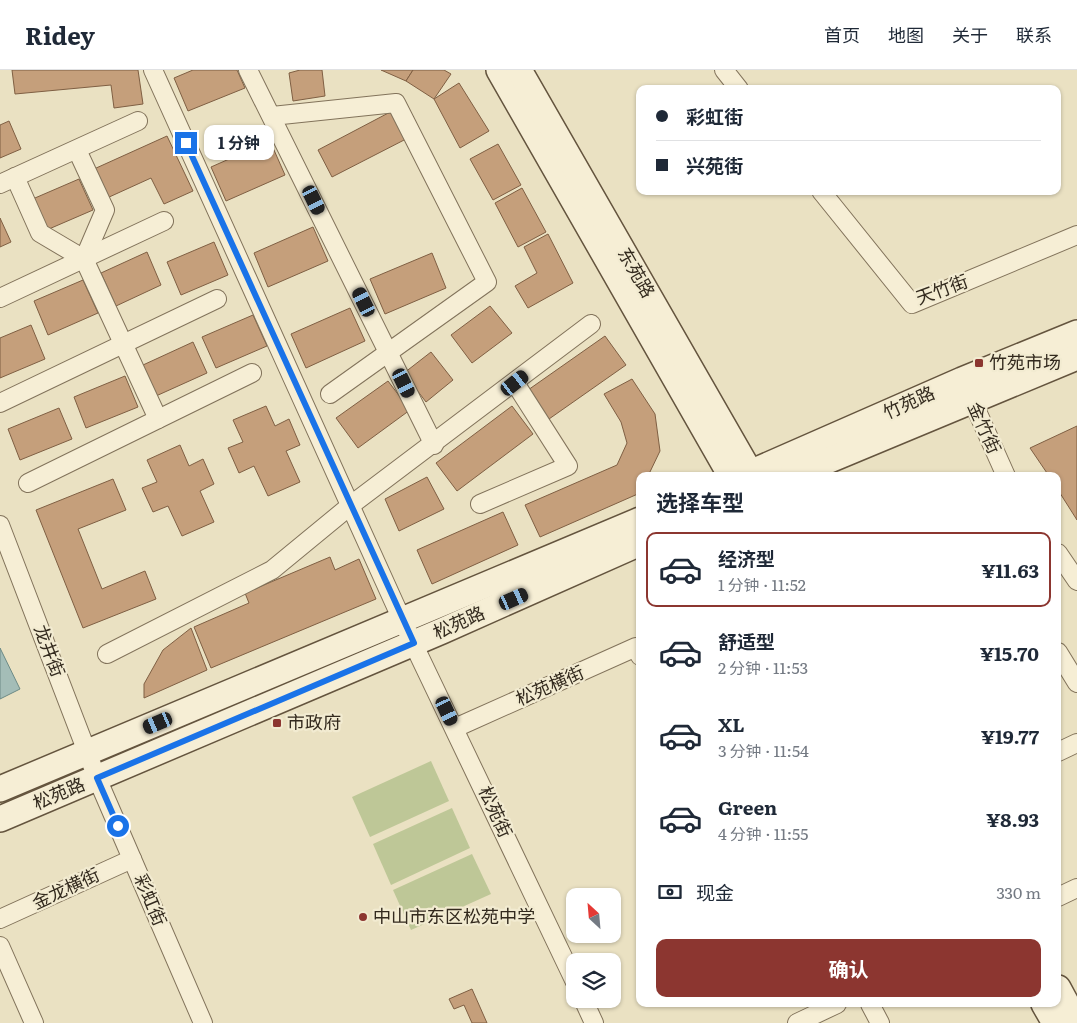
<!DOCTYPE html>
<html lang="zh">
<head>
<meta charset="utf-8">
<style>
  :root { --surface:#fff; --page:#f2f2f3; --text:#1f2937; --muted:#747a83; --line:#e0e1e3; --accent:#8c3630 }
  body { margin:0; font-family:Literata,"Noto Sans SC",serif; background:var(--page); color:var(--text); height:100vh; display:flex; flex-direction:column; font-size:19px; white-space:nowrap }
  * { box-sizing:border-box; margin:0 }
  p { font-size:16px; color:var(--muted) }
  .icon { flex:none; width:28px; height:28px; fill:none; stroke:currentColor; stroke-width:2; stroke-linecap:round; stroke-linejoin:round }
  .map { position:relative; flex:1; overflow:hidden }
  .side { position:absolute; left:636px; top:402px; width:425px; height:535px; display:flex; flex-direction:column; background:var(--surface); border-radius:10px; box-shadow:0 1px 4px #0004 }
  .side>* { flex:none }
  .guide { position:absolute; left:636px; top:15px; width:425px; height:110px; border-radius:10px; box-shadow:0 1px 4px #0004; display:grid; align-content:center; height:110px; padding:0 20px; background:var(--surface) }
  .needle { width:32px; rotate:334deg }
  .controls { position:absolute; left:566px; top:818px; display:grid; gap:10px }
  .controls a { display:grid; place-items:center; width:55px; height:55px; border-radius:10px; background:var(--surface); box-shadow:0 1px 4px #0004; font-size:25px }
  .end { position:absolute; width:22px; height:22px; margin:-11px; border:6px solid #1a73e8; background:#fff; box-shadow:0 0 0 2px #fff }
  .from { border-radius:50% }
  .bubble { position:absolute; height:35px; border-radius:10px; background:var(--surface); box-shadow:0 1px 4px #0004; font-size:16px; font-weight:700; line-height:35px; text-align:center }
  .car { position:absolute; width:15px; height:30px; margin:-15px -8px; border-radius:6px; box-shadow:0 0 4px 1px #0007; background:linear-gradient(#222 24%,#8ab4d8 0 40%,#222 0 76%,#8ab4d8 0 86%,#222 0) }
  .guide b { display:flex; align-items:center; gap:18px; height:48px; font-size:19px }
  .guide b+b { border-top:1px solid var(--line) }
  .guide i { width:12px; height:12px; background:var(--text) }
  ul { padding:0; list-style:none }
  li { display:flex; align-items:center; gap:15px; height:75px; margin:0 10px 8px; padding:0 10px; border:2px solid transparent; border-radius:10px }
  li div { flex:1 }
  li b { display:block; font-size:19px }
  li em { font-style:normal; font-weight:700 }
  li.current { border-color:var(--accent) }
  li>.icon { width:45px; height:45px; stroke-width:1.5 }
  h2 { padding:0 20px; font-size:22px; line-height:60px }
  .pay { display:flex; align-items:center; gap:12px; height:55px; padding:0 20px; font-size:19px }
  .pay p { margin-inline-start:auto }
  .cta { display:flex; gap:10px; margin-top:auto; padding:10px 20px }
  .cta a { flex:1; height:58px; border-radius:10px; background:var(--accent); color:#fff; font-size:20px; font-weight:700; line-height:58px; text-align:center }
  header { display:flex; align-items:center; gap:30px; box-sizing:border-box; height:70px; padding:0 25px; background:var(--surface); border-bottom:1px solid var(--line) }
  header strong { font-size:24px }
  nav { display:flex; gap:28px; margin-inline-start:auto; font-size:18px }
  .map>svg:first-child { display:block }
  .green { fill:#bec797 }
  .water { fill:#a4bdb7; stroke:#6c8a85 }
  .building { fill:#c59f7b; stroke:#7f5f43 }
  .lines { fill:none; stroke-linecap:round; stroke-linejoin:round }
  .street-casing { stroke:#82735b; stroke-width:20 }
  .secondary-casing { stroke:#64543e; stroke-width:28 }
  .street { stroke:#f6eed5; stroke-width:18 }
  .secondary { stroke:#f6eed5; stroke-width:25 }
  .route { stroke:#1a73e8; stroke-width:6 }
  .poi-dot { fill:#8c3630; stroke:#f2ebd1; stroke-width:2 }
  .labels { text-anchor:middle; stroke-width:4.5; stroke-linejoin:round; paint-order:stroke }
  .street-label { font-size:18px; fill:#332a1e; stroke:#f2ebd1 }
  .poi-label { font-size:18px; fill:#332a1e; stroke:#f2ebd1; text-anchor:start }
</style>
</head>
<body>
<header>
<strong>Ridey</strong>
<nav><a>首页</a><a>地图</a><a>关于</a><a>联系</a></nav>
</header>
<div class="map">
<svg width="1077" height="953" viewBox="0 0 1077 953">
  <rect width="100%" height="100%" fill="#eae1c2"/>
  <g class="green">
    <polygon points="431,691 449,731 370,767 352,727"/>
    <polygon points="452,738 470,778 391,815 373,774"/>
    <polygon points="472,784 491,824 411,860 393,820"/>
  </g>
  <polygon class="water" points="0,578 20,619 0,629"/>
  <g class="building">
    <polygon points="12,0 138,0 143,34 114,38 111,15 15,24"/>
    <polygon points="193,0 237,0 245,18 188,41 174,8"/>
    <polygon points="300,0 322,0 325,26 293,31 289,3"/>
    <polygon points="381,0 413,0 406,11"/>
    <polygon points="413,0 444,0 451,4 434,29 406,11"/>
    <polygon points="459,13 489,61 460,78 434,29"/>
    <polygon points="394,40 408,68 332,107 318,80"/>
    <polygon points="9,51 21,79 0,88 0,55"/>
    <polygon points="167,66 193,121 164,134 151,108 107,128 94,99"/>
    <polygon points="270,71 285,105 226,131 211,97"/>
    <polygon points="498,74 521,115 493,130 470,89"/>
    <polygon points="79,109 93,140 42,162 28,131"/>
    <polygon points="522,118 546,162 518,177 495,133"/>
    <polygon points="0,148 11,172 0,177"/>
    <polygon points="313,157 328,191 268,217 254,183"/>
    <polygon points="548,164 573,213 528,238 515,216 537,203 524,177"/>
    <polygon points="214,172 228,205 181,225 167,192"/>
    <polygon points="147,182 161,215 116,236 101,203"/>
    <polygon points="432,183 446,218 385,244 370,209"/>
    <polygon points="83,210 98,243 48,265 34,231"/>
    <polygon points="490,236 512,263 472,293 451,265"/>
    <polygon points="350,238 365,271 306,298 291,264"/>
    <polygon points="253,245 267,276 216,298 202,267"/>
    <polygon points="31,255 45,289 0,308 0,268"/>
    <polygon points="605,266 626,295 549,349 528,320"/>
    <polygon points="193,272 207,303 156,326 143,295"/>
    <polygon points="431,282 453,310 426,332 404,303"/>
    <polygon points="125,306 138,337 86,358 74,327"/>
    <polygon points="632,309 655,344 660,381 648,406 640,406 640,423 540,467 525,435 617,395 627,373 621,352 604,324"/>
    <polygon points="388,311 410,340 358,378 336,348"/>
    <polygon points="266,336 275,356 289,349 300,375 286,381 300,412 268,426 254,396 239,403 228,378 243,372 233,350"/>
    <polygon points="512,336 533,364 457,421 436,393"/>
    <polygon points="59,338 72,369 20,390 8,359"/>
    <polygon points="1077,356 1077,450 1058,420 1058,406 1049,406 1030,378"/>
    <polygon points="180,375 189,396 203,389 214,414 200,421 214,452 182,466 168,436 153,442 142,418 157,412 147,390"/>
    <polygon points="427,407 444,439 399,461 385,429"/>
    <polygon points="113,409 126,440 78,459 102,519 145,501 156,529 83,558 36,440"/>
    <polygon points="503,442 518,475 432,514 417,480"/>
    <polygon points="330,487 335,500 359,489 376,529 211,598 194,557 249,533 245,523"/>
    <polygon points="191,558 207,600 144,628 144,614 163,580"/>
    <polygon points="472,919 487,953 472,953 464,935 454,939 449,929"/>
  </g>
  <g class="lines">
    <defs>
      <g id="street">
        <polyline points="153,0 402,550 575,912"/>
        <polyline points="248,0 434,375"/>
        <polyline points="724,0 739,19"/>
        <polyline points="272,46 396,33 487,212 330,324"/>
        <polyline points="77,80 105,140 84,189"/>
        <polyline points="15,107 40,163 84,189 158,349"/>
        <polyline points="0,114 138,51"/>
        <polyline points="821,121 912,234 1077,165"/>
        <polyline points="0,228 164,151"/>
        <polyline points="968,321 1006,406"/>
        <polyline points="0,333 217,229"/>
        <polyline points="28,413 252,303"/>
        <polyline points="480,434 568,396 515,313"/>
        <polyline points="0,455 97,708 203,953"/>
        <polyline points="1058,483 1077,511"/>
        <polyline points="1058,582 1077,613"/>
        <polyline points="107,584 272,500 351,435 591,254"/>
        <polyline points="455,658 636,577 640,586"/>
        <polyline points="1058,682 1077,673"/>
        <polyline points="1058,827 1077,818"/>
        <polyline points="0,849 132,789"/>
        <polyline points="0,876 34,953"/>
        <polyline points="583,929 594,953"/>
        <polyline points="870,934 880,953"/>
        <polyline points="797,953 837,934"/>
      </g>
      <g id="secondary">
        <polyline points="499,0 731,406"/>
        <polyline points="519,0 752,406"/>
        <polyline points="743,406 962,310 1077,263"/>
        <polyline points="791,406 1077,287"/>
        <polyline points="0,719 640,450"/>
        <polyline points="0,749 442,561 640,473"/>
        <polyline points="1058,918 1077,953"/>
        <polyline points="1044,934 1055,953"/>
      </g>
    </defs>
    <use href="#street" class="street-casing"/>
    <use href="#secondary" class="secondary-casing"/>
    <use href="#street" class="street"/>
    <use href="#secondary" class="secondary"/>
  </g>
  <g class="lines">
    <polyline class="route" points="118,756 97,708 414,573 186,73"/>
  </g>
  <g class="poi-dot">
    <rect x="974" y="288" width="10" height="10" rx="2.5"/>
    <rect x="272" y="648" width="10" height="10" rx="2.5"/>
    <circle cx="363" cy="847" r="5"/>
  </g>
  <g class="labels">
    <g class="street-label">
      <text transform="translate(636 203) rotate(60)" y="6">东苑路</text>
      <text transform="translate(942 220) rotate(-20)" y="6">天竹街</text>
      <text transform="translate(909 333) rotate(-24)" y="6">竹苑路</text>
      <text transform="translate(984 358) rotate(66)" y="6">金竹街</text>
      <text transform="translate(459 553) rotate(-24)" y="6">松苑路</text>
      <text transform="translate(49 581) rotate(69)" y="6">龙井街</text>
      <text transform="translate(550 616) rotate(-24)" y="6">松苑横街</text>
      <text transform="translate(59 724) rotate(-23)" y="6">松苑路</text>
      <text transform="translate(495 742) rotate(65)" y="6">松苑街</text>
      <text transform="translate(66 819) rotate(-25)" y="6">金龙横街</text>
      <text transform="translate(150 830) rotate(67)" y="6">彩虹街</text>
    </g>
    <g class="poi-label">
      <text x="989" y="299">竹苑市场</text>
      <text x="287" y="659">市政府</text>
      <text x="373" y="853">中山市东区松苑中学</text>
    </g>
  </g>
</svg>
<div class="controls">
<a><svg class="needle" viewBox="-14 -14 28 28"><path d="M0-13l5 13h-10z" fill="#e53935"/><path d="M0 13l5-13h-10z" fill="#747a83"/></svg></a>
<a><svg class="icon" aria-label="layers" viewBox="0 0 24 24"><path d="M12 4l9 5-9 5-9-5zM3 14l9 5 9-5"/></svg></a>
</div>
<i class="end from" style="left:118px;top:756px"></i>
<i class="end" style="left:186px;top:73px"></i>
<div class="bubble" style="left:204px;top:55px;width:70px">1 分钟</div>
<i class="car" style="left:314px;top:130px;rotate:154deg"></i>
<i class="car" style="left:364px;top:232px;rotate:334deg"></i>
<i class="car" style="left:404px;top:313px;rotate:154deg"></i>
<i class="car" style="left:515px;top:313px;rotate:52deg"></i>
<i class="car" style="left:514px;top:529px;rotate:66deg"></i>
<i class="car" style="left:447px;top:641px;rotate:155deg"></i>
<i class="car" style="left:158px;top:653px;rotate:247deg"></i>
<div class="guide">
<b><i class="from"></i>彩虹街</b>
<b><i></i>兴苑街</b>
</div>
<section class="side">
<h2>选择车型</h2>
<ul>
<li class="current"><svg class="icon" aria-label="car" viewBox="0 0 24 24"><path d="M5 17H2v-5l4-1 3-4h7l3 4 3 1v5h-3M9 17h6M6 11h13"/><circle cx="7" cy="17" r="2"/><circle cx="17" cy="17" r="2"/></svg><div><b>经济型</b><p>1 分钟 · 11:52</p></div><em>¥11.63</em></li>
<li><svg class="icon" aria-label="car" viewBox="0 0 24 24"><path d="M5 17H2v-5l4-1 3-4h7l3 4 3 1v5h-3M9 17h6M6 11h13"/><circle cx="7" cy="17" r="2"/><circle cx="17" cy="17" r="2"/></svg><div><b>舒适型</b><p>2 分钟 · 11:53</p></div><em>¥15.70</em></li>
<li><svg class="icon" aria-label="car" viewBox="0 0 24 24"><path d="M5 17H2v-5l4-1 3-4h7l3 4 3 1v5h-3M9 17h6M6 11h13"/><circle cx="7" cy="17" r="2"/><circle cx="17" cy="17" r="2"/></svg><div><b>XL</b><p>3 分钟 · 11:54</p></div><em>¥19.77</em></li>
<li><svg class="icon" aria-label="car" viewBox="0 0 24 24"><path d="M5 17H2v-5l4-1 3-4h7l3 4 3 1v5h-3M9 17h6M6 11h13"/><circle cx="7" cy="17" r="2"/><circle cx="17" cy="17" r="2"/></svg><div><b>Green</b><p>4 分钟 · 11:55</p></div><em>¥8.93</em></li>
</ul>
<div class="pay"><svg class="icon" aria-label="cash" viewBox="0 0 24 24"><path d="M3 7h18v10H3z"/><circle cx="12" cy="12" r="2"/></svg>现金<p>330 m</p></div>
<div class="cta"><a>确认</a></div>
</section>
</div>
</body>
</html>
